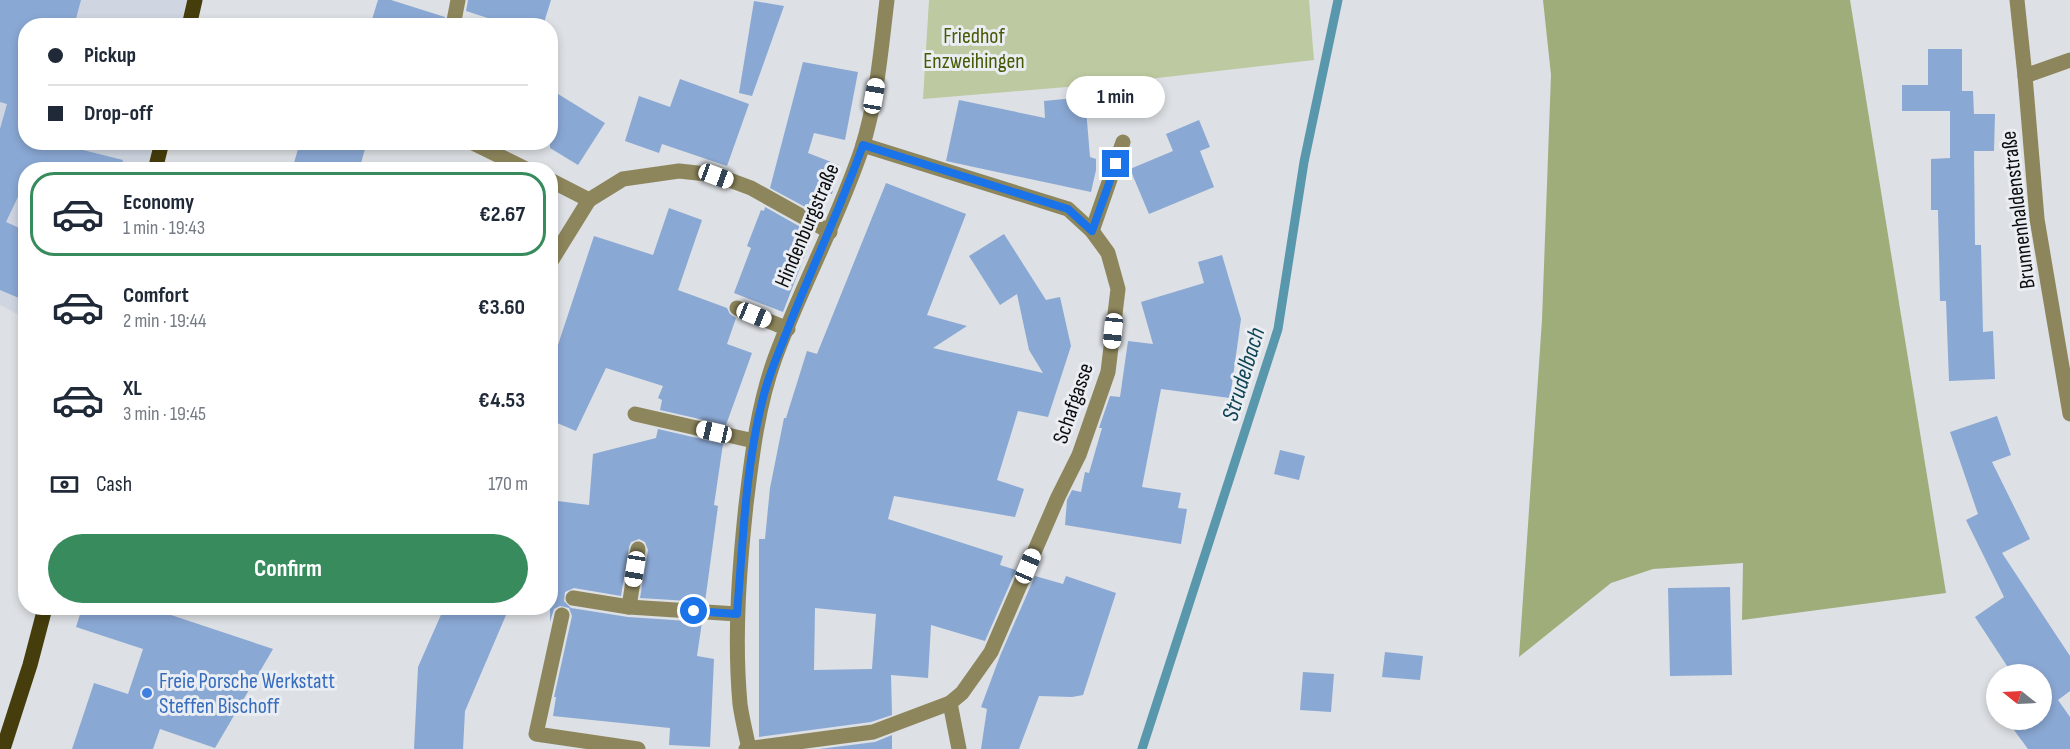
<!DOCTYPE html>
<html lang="en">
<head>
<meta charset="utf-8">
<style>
  :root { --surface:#fff; --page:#f2f2f3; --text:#1f2937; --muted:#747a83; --line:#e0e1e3; --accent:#378b5d }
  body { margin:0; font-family:"Sofia Sans Condensed",sans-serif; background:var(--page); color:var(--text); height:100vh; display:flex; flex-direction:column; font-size:22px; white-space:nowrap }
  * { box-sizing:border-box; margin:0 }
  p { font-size:20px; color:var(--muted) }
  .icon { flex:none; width:33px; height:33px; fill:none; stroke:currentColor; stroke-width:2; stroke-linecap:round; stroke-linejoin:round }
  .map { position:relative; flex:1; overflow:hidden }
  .drawer { position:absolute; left:18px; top:162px; width:540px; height:453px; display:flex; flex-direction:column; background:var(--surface); border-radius:24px; box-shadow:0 3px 9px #0003 }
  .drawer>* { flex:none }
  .top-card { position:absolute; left:18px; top:18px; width:540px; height:132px; border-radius:24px; box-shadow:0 3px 9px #0003; display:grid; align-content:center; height:132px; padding:0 30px; background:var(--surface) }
  .needle { width:39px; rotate:288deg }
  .fabs { position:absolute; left:1986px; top:664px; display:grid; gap:12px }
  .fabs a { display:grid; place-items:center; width:66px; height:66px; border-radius:50%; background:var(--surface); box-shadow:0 3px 9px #0003; font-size:30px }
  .end { position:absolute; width:27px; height:27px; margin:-14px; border:8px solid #1a73e8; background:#fff; box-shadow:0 0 0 3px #fff }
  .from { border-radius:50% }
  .bubble { position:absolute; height:42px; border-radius:21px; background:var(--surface); box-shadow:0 3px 9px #0003; font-size:20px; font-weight:700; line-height:42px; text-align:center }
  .car { position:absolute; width:18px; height:36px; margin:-18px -9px; border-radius:8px; box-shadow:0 0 4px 2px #0007; background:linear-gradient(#fff 24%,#345 0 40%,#fff 0 76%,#345 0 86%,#fff 0) }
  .top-card b { display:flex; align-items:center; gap:21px; height:57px; font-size:22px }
  .top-card b+b { border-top:2px solid var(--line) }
  .top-card i { width:15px; height:15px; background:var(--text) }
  ul { padding:10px 0 0; list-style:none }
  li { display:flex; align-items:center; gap:18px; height:84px; margin:0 12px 9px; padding:0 18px; border:3px solid transparent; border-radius:24px }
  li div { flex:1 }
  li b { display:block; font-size:22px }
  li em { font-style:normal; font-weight:700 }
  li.active { border-color:var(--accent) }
  li>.icon { width:54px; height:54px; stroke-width:1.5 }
  .pay { display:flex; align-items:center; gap:15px; height:66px; padding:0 30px; font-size:22px }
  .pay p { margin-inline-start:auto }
  .action { display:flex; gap:12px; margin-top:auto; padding:12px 30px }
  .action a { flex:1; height:69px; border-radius:36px; background:var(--accent); color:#fff; font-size:24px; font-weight:700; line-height:69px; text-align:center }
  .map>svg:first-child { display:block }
  .built { fill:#cfd6e1 }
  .green { fill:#bdc9a0 }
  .forest { fill:#9ead7a }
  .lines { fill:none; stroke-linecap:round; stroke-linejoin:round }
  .stream { stroke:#5897ac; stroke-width:9 }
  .building { fill:#8aa8d4; fill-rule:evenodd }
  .lane { stroke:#8d865c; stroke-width:15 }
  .street { stroke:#8d865c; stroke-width:15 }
  .primary { stroke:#453d0b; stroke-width:15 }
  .route { stroke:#1a73e8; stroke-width:8 }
  .shop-dot { fill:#3f7fe0; stroke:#eaedf2; stroke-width:2 }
  .labels { text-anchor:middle; stroke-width:6; stroke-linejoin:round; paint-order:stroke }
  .park-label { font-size:22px; fill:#495a07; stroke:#eaedf2 }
  .street-label { font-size:22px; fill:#0a0b0d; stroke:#eaedf2 }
  .shop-label { font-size:22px; fill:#366cbe; stroke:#eaedf2; text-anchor:start }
  .water-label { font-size:24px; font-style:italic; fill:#0d4555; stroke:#eaedf2 }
</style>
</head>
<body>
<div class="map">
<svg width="2070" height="749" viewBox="0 0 2070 749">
  <rect width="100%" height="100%" fill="#dde0e4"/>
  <polygon class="built" points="0,0 188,0 182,25 26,26 26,142 154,143 147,169 26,170 25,318 0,305"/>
  <polygon class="green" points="929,0 1309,0 1314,60 1114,83 923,99"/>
  <polygon class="forest" points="1543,0 1850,0 1946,593 1742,620 1743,563 1653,569 1611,583 1519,657 1542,320 1551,75"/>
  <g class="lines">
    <polyline class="stream" points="1142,749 1278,329 1304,162 1338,0"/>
  </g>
  <g class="building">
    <polygon points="0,0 81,0 74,26 26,26 26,142 51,142 123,160 121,170 26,170 26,180 6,222 26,231 26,301 0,290 0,129 7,104 0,102"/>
    <polygon points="378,0 391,0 445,17 443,26 370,26"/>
    <polygon points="468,0 551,0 543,26 512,26 466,11"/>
    <polygon points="754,1 784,6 752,96 739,93"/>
    <polygon points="1928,49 1962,49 1962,91 1973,91 1974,114 1995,114 1994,151 1974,151 1975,245 1981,245 1983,332 1993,331 1995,379 1949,381 1946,301 1940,301 1938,210 1931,210 1931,159 1950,158 1950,111 1902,111 1902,85 1928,85"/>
    <polygon points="803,62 858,72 845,140 814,133 808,153 839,165 832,194 829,194 820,215 770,188"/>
    <polygon points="680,79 749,104 727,166 662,144 659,153 625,141 639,96 670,107"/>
    <polygon points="550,89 605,123 578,165 550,148"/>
    <polygon points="1085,97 1090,157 1096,159 1096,170 1091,192 946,161 959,100 1045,118 1044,101"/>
    <polygon points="1199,120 1210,147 1200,151 1214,187 1149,214 1130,169 1173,151 1166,134"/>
    <polygon points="300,142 367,142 359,170 292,170"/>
    <path d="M886,183L966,214L927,315L967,326L933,348L1043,373L1029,350L1017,294L1000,305L969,256L1004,234L1046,300L1060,297L1071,346L1048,417L1018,411L997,480L1024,489L1015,517L894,496L888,519L1003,556L1000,565L1016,570L985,641L931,625L928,678L891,675L892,715L871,722L759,737V539H765L770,488L784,418H786L807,351L817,354ZM815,608L876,614L872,669L814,670Z"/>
    <polygon points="765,207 813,234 783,312 734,293 751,248 747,246 761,210 764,211"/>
    <polygon points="669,208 702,220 678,290 727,308 730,314 736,318 727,344 752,353 726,425 660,410 662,400 658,398 663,386 606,368 576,431 550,420 550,351 555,354 594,236 653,255"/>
    <polygon points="1222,255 1241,319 1230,398 1161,389 1142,487 1181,493 1178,508 1187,509 1181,544 1065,525 1067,500 1072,490 1081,492 1085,472 1089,473 1102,428 1099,428 1110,396 1120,397 1128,341 1153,344 1141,302 1204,283 1198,262"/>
    <polygon points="1997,416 2011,455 1992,462 2030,539 2002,553 2070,656 2070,691 2058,700 2070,717 2070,749 2028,749 2008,722 2011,720 2042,720 2042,675 2013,675 1975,617 2004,597 1966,520 1978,514 1950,432"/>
    <polygon points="658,429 723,444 714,505 718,506 705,602 640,598 648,550 645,542 639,539 631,542 629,547 621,596 574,588 565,592 564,601 571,608 628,617 702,622 697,656 714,659 710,747 669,745 670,728 553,716 556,697 554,697 572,616 569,608 560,606 554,609 550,622 550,500 589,505 593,454 656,438"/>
    <polygon points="1280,450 1305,456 1299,480 1274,474"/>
    <polygon points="1035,576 1063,584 1066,576 1116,593 1083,695 1072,697 1039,696 1019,749 981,749 987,709 981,707 1000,656"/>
    <polygon points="1730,587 1732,675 1670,676 1668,588"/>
    <polygon points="82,608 150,608 273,649 215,748 160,729 153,749 72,749 94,683 128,694 143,649 76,627"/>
    <polygon points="444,608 509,608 465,711 463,749 414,749 418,667"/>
    <polygon points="1385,652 1423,656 1420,680 1382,677"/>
    <polygon points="1303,672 1334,674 1331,712 1300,710"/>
    <polygon points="892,735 892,749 819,749 875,742"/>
  </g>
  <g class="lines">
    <g class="lane">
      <polyline points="2017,0 2025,76"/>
      <polyline points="1092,231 1123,142"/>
      <polyline points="737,308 788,329"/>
      <polyline points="573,598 629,607 737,614"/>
      <polyline points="629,607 638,549"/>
    </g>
    <g class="street">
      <polyline points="453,26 458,0"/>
      <polyline points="2070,60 2025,76 2037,219 2070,414"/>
      <polyline points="471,142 528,170"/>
      <polyline points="550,180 589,200 623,179 679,171 716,175 751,188 830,232"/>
      <polyline points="550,263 589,200"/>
      <polyline points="635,414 754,441"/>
      <polyline points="562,615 536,734 638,749"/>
      <polyline points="950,703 959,749"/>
      <polyline points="746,749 873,732 950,703 962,693 991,652 1058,497 1079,455 1108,372 1118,289 1108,253 1092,231 1068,209 863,145"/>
      <path d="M749,749C746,734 742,719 740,704C734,638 739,571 746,505C752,455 758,405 775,358C801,287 838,220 862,148C877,100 881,49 887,0"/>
    </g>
    <g class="primary">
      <polyline points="189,26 195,0"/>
      <polyline points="155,170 162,142"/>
      <polyline points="3,749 30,665 45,608"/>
    </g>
  </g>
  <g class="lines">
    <path class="route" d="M694,611L737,614C743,543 745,468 763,398C769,373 780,350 789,326C813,265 841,207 863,145L1068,209L1092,231L1116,164"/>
  </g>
  <circle class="shop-dot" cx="147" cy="693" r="6"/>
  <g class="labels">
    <g class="park-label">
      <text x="974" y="43">Friedhof<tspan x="974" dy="25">Enzweihingen</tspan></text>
    </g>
    <g class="street-label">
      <text transform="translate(2017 210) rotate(-97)" y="8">Brunnenhaldenstraße</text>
      <text transform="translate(806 225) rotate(-67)" y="8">Hindenburgstraße</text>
      <text transform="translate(1072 403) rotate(-71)" y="8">Schafgasse</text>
    </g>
    <g class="shop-label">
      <text x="159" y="688">Freie Porsche Werkstatt<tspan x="159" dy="25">Steffen Bischoff</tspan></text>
    </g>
    <g class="water-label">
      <text transform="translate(1243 374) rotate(-73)" y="8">Strudelbach</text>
    </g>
  </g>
</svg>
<div class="fabs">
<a><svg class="needle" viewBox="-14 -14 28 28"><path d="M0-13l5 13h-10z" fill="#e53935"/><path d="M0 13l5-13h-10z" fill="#747a83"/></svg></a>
</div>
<i class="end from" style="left:694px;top:611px"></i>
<i class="end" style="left:1116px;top:164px"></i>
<div class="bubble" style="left:1066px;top:76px;width:99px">1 min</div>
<i class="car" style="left:874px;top:96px;rotate:10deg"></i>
<i class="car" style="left:716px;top:176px;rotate:110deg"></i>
<i class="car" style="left:754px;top:315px;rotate:112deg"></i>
<i class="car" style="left:1113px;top:331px;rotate:186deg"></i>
<i class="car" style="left:714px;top:432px;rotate:283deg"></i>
<i class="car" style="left:1028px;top:566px;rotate:23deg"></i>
<i class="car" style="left:635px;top:569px;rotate:189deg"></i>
<div class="top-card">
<b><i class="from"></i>Pickup</b>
<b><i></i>Drop-off</b>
</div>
<section class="drawer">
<ul>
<li class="active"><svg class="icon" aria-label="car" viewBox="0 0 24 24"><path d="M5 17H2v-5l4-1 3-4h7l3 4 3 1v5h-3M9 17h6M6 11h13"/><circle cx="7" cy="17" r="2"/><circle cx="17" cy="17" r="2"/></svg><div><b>Economy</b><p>1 min · 19:43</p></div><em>€2.67</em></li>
<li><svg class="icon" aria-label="car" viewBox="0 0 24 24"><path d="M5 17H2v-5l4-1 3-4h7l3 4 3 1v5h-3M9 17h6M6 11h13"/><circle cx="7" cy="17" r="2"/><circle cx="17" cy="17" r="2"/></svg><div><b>Comfort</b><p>2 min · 19:44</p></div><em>€3.60</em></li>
<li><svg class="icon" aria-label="car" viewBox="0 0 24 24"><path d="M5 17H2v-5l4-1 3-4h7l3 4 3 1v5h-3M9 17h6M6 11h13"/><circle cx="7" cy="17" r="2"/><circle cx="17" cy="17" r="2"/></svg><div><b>XL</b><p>3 min · 19:45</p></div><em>€4.53</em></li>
</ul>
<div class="pay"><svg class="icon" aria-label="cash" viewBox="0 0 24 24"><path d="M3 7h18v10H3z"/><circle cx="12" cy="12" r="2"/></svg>Cash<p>170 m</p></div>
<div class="action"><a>Confirm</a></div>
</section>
</div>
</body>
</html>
